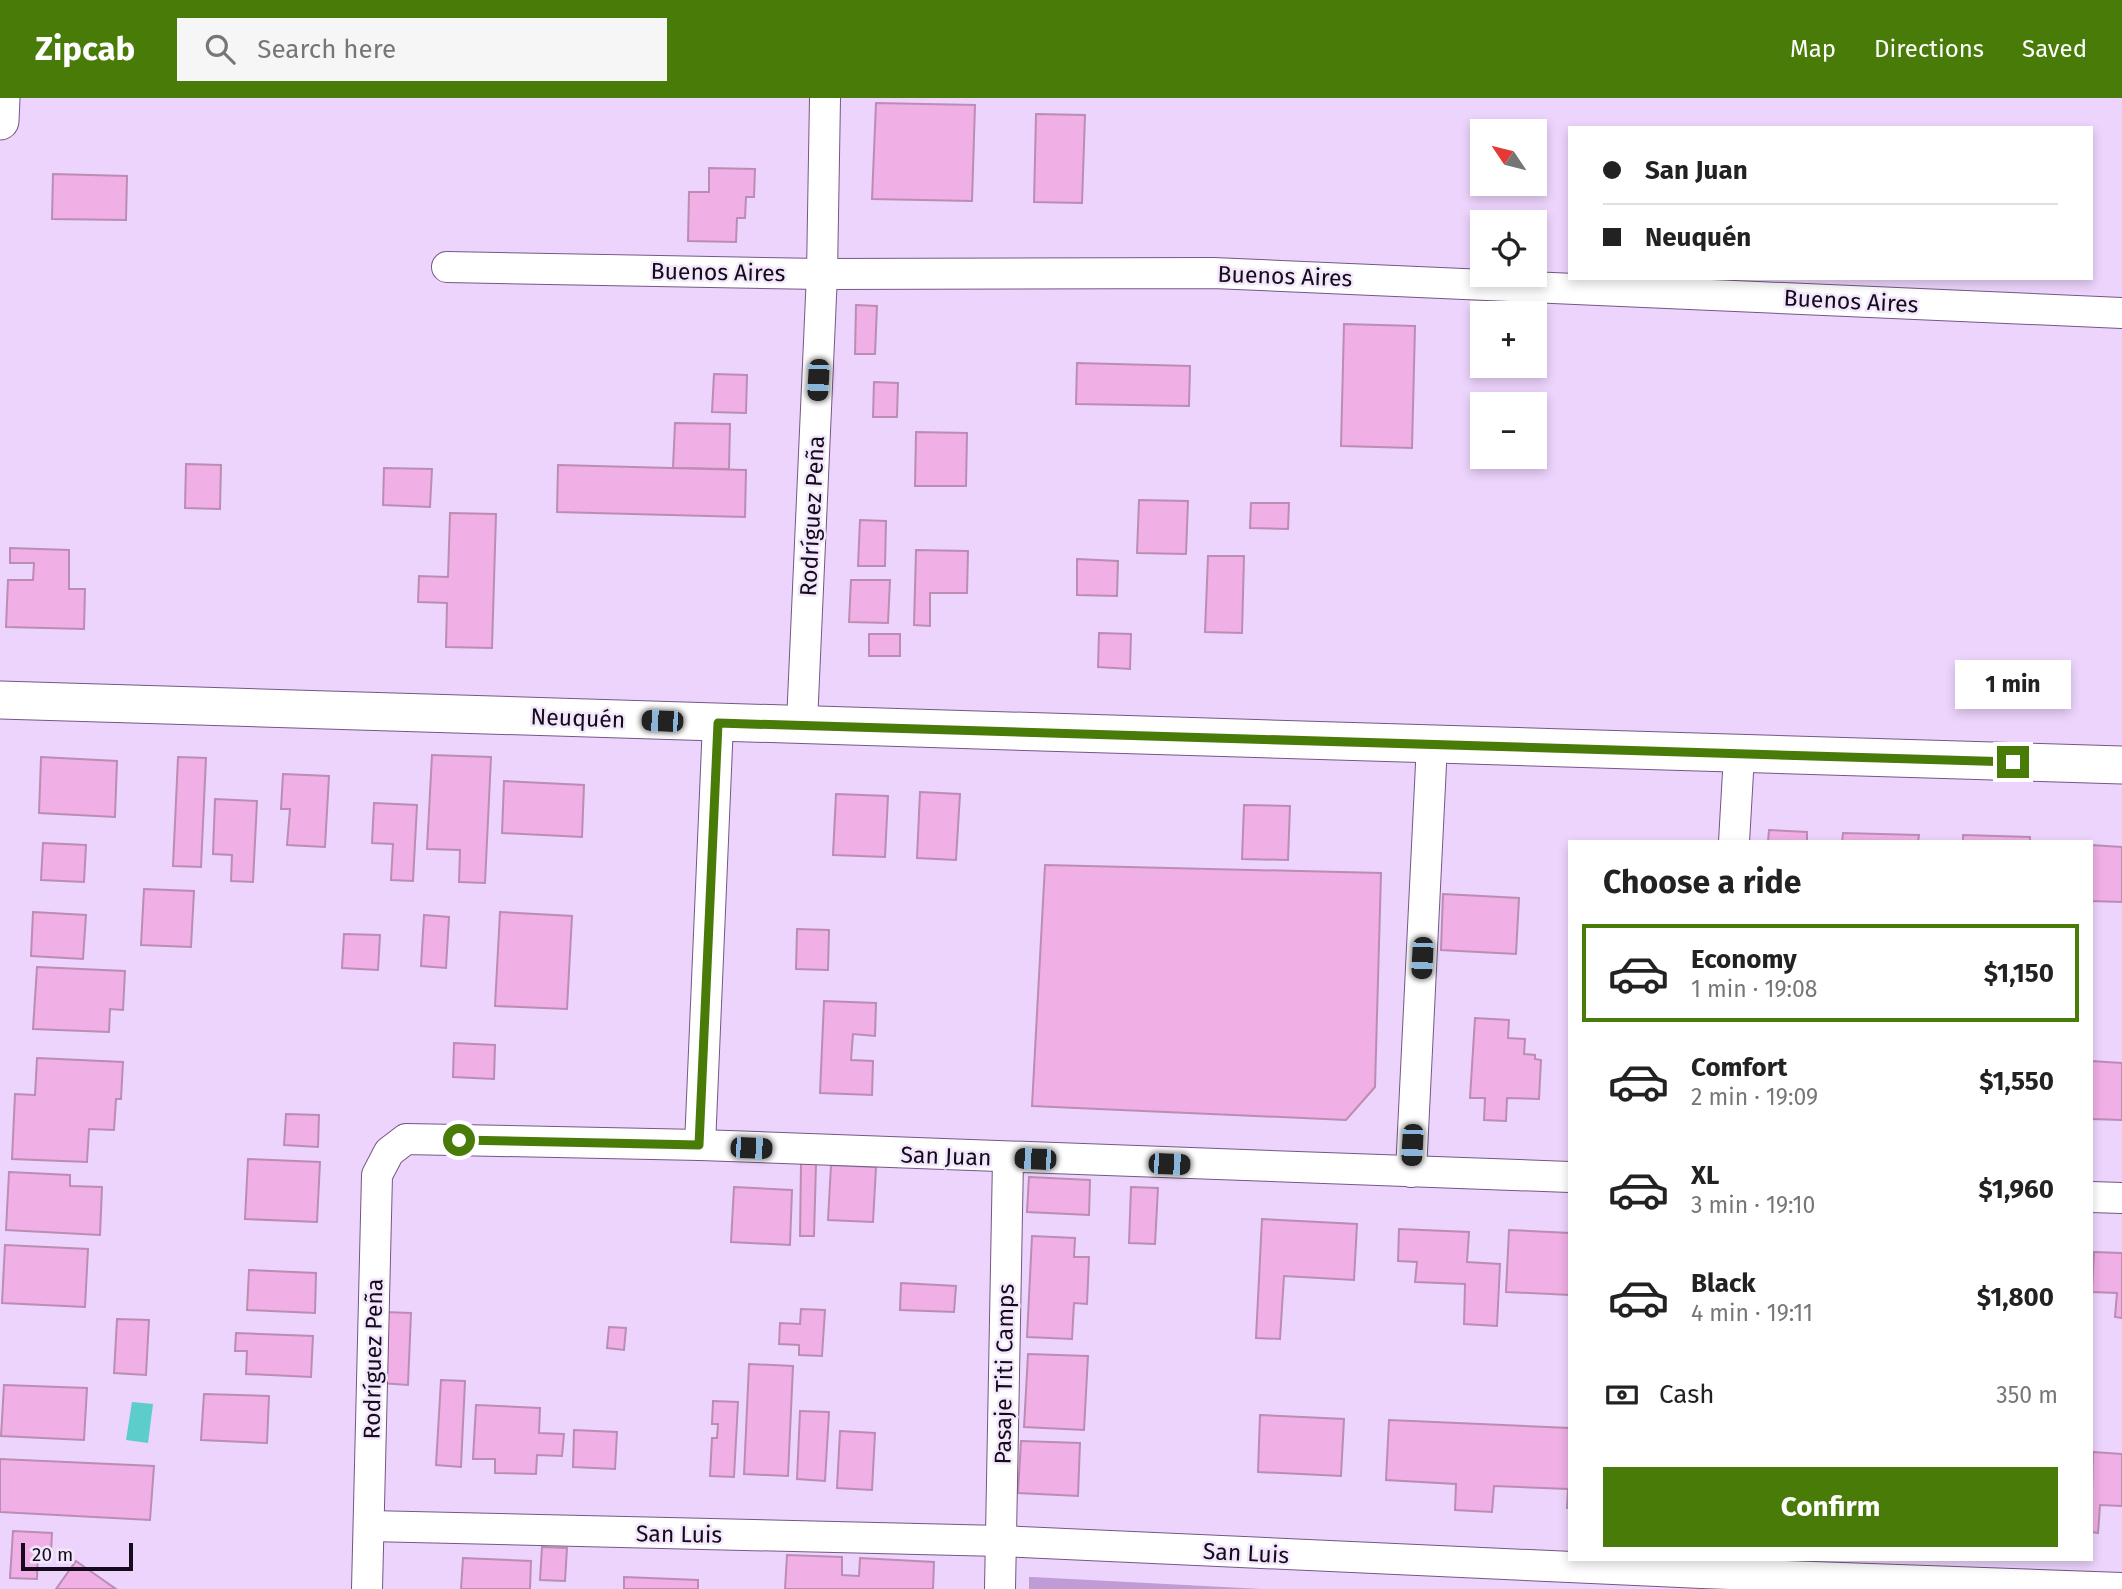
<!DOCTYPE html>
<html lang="en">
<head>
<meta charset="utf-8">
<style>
  :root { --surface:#fff; --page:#f6f6f6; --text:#222; --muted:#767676; --line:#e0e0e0; --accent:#497b09 }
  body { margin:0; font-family:"Fira Sans",sans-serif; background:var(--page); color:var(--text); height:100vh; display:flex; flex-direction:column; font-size:26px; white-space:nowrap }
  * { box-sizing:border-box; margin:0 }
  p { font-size:23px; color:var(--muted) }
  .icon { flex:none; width:38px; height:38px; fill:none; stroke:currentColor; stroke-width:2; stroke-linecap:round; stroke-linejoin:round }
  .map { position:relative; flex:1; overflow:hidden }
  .details { position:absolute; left:1568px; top:742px; width:525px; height:721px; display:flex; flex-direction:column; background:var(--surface); border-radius:0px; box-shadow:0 4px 10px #0003 }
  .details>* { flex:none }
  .banner { position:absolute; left:1568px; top:28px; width:525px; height:154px; border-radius:0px; box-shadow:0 4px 10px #0003; display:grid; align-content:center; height:154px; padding:0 35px; background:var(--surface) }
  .needle { width:46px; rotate:305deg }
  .buttons { position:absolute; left:1470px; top:21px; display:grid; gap:14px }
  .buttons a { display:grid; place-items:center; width:77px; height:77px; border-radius:0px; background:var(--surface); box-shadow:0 4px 10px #0003; font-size:35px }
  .scale { position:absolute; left:21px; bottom:18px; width:112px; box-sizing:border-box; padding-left:7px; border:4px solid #160b1d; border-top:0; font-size:19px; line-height:24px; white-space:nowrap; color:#160b1d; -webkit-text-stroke:5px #f3e7fb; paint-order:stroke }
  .end { position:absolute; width:32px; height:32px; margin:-16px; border:9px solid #497b09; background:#fff; box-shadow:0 0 0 4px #fff }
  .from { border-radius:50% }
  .bubble { position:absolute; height:49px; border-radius:0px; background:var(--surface); box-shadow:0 4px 10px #0003; font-size:23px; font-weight:700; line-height:49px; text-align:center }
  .car { position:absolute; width:21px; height:42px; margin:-21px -10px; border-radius:9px; box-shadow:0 0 5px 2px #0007; background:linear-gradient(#222 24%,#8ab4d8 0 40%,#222 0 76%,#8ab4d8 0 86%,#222 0) }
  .banner b { display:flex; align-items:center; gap:24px; height:66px; font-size:26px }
  .banner b+b { border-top:2px solid var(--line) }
  .banner i { width:18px; height:18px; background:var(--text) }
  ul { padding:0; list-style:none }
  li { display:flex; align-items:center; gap:21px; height:98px; margin:0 14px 10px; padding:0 21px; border:4px solid transparent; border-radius:0px }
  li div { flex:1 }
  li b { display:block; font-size:26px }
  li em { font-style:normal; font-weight:700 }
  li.current { border-color:var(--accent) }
  li>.icon { width:63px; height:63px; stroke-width:1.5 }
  h2 { padding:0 35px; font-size:32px; line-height:84px }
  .pay { display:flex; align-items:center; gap:18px; height:77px; padding:0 35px; font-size:26px }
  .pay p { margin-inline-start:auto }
  .primary-button { display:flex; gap:14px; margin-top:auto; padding:14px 35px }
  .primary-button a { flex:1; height:80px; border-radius:0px; background:var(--accent); color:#fff; font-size:28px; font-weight:700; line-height:80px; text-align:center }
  header { display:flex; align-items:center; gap:42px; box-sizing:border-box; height:98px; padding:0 35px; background:var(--accent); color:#fff }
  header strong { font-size:33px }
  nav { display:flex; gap:38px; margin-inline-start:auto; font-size:24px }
  .search { width:490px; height:63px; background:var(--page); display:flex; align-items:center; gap:18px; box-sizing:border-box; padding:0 24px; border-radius:0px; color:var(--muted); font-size:26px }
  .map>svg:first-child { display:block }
  .green { fill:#bf9cd5 }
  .water { fill:#5ccdca }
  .building { fill:#f0afe5; stroke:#bb8db3; stroke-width:2 }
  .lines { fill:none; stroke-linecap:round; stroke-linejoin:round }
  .minor-casing { stroke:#745884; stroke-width:32 }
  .tertiary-casing { stroke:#745884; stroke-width:39 }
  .minor { stroke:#fff; stroke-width:30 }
  .tertiary { stroke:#fff; stroke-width:37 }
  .route { stroke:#497b09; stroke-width:9 }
  .labels { text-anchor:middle; stroke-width:5; stroke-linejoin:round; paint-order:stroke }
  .street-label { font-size:23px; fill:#160b1d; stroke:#f3e7fb }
</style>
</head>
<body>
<header>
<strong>Zipcab</strong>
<div class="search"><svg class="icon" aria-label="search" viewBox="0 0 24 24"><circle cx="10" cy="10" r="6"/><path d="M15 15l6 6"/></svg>Search here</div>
<nav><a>Map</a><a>Directions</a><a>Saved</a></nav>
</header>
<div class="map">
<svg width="2122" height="1491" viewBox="0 0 2122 1491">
  <rect width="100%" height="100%" fill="#edd4fc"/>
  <polygon class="green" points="1029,1479 1032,1479 1262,1491 1029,1491"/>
  <polygon class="water" points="132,1304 153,1306 148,1345 126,1342"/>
  <g class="building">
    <polygon points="876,5 975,7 972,103 872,101"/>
    <polygon points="1036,16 1085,17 1082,105 1034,104"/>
    <polygon points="709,70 755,71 754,99 746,99 745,120 737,120 736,144 688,143 689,94 709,94"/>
    <polygon points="53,76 127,78 126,122 52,121"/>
    <polygon points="856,207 877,208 875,256 855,256"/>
    <polygon points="1344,226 1415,228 1412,350 1341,348"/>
    <polygon points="1077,265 1190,268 1189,308 1076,306"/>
    <polygon points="714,276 747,277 746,315 712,314"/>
    <polygon points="874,284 898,285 897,319 873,319"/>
    <polygon points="675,325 730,326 729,371 673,370"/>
    <polygon points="916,334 967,335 966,388 915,388"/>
    <polygon points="186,366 221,367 220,411 185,410"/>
    <polygon points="558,367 746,372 745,419 557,414"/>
    <polygon points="384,370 432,371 430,409 383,407"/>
    <polygon points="1139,402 1188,403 1186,456 1137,455"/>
    <polygon points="1251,405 1289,405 1288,431 1250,430"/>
    <polygon points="450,415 496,416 492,550 446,549 447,505 418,504 419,478 448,479"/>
    <polygon points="860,422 886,423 885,468 858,468"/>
    <polygon points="10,450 69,452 69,491 85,491 84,531 6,529 8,482 33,482 34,465 10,465"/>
    <polygon points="916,452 968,453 967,495 930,495 930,528 914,527"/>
    <polygon points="1208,458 1244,458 1242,535 1205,534"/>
    <polygon points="1077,461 1118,463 1117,498 1077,497"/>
    <polygon points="851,482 890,482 888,525 849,524"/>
    <polygon points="1099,535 1131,536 1130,571 1098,569"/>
    <rect x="869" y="536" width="31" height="22"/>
    <polygon points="432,657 491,659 485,785 459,784 460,752 427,751"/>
    <polygon points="41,659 117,663 115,719 39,715"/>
    <polygon points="178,659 206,660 201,769 173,768"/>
    <polygon points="283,676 329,678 325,749 287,747 290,711 281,711"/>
    <polygon points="504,683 584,687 582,739 502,735"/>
    <polygon points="920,694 960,696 956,762 917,760"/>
    <polygon points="836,696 888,698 885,759 833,757"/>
    <polygon points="215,701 257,703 253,784 231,783 232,757 213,756"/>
    <polygon points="374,705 417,707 413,783 391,782 393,746 372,745"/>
    <polygon points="1244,707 1290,708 1288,762 1242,761"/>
    <polygon points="1769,732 1807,734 1807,744 1768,744"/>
    <polygon points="1843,735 1919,737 1918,744 1842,744"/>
    <polygon points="1963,737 2030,739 2030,744 1963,744"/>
    <polygon points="43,745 86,747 84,784 41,782"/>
    <polygon points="2091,747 2122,749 2122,804 2091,803"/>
    <polygon points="1045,767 1381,775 1375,989 1346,1022 1032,1008"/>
    <polygon points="144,791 194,793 191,849 141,847"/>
    <polygon points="1443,796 1519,800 1516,856 1441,852"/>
    <polygon points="33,814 86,817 83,861 31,858"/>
    <polygon points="500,814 572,818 567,911 495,908"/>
    <polygon points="424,817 449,819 446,870 421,868"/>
    <polygon points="797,831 829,832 828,872 796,871"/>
    <polygon points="344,836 380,837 378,872 342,870"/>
    <polygon points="37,869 125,873 123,912 110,911 109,934 33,931"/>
    <polygon points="824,903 876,905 875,938 853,936 851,962 873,963 872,997 820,995"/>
    <polygon points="1475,920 1509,922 1508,940 1525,941 1524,956 1535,957 1535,961 1541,962 1539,1001 1507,1000 1506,1023 1484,1022 1485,1000 1470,1000"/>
    <polygon points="454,945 495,947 494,981 453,979"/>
    <polygon points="37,960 123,964 121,1001 116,1001 114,1032 89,1031 87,1064 12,1061 15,996 35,997"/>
    <polygon points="2091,963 2122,965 2122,1022 2091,1021"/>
    <polygon points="286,1016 319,1017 318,1049 284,1047"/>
    <polygon points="248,1061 320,1064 317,1124 245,1121"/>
    <polygon points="801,1065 816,1066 814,1138 800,1138"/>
    <polygon points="831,1067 876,1069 873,1124 828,1122"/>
    <polygon points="9,1074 70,1077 70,1088 102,1089 100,1137 6,1132"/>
    <polygon points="1029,1079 1090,1082 1089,1117 1027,1114"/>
    <polygon points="734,1089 792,1092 790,1147 731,1144"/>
    <polygon points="1131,1089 1158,1090 1155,1146 1129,1145"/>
    <polygon points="1262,1121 1357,1126 1354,1182 1284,1178 1280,1241 1256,1240"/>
    <polygon points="1399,1131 1469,1134 1467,1164 1500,1166 1497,1228 1464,1226 1465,1186 1415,1184 1417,1164 1398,1163"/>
    <polygon points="1509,1132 1570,1135 1570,1197 1506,1194"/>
    <polygon points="1032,1138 1075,1140 1074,1159 1089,1159 1087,1206 1074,1205 1072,1241 1027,1239"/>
    <polygon points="5,1147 88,1151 85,1209 2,1205"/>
    <polygon points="2094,1154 2122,1155 2122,1220 2115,1219 2117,1195 2092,1194"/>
    <polygon points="249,1172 316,1175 315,1215 247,1212"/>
    <polygon points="901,1185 956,1188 954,1214 900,1212"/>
    <polygon points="801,1211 825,1212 822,1258 799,1257 799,1247 779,1246 780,1225 800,1226"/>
    <polygon points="384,1214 411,1215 408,1287 381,1285"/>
    <polygon points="117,1221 149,1222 146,1277 114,1275"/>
    <polygon points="609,1229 626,1230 624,1252 607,1250"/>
    <polygon points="236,1235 313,1238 311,1279 246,1276 247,1253 235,1253"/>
    <polygon points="1028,1256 1088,1258 1084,1332 1024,1329"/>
    <polygon points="749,1266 793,1268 788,1378 744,1376"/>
    <polygon points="441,1282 465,1283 461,1369 436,1367"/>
    <polygon points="4,1287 87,1290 84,1342 1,1338"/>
    <polygon points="204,1296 269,1298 267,1345 201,1342"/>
    <polygon points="713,1303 738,1304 734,1379 710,1378 712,1340 717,1340 718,1326 712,1326"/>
    <polygon points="476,1307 540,1310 539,1335 564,1336 562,1358 537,1357 536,1376 495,1375 495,1361 473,1361"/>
    <polygon points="800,1313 829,1314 825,1383 797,1381"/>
    <polygon points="1260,1317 1344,1321 1341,1378 1258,1374"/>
    <polygon points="1389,1322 1570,1330 1570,1410 1567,1410 1568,1391 1494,1388 1492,1414 1455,1412 1456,1386 1386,1382"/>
    <polygon points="574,1332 617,1334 615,1371 573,1369"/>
    <polygon points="840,1333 875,1335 872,1392 837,1390"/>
    <polygon points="1021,1343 1080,1345 1078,1398 1018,1395"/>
    <polygon points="2093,1354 2122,1356 2122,1408 2100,1407 2098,1435 2091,1434"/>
    <polygon points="0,1361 154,1368 150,1422 0,1414"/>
    <polygon points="13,1433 52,1435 51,1454 38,1453 37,1481 10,1480"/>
    <polygon points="542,1449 567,1450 565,1483 540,1482"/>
    <polygon points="787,1457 842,1459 842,1477 859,1478 860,1460 934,1464 933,1491 785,1491"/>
    <polygon points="463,1460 531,1463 530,1491 461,1491"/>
    <polygon points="76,1463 116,1491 56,1491"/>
    <polygon points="624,1479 698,1482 698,1491 624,1491"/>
  </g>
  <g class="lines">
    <defs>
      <g id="minor">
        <polyline points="447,169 822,176 1213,175 2122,215"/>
        <polyline points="802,625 822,176 825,0"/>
        <polyline points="1734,744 1739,657"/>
        <polyline points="700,1047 718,625"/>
        <polyline points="1411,1074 1432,646"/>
        <polyline points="2091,1099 2122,1100"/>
        <polyline points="369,1428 1001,1443 1702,1475 2122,1490"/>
        <polyline points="367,1491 377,1077 389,1054 406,1041 700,1047 1570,1079"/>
        <polyline points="1000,1491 1008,1061"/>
      </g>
      <g id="tertiary">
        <polyline points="0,23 1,0"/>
        <polyline points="0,602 2122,667"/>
      </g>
    </defs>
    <use href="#minor" class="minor-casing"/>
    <use href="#tertiary" class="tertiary-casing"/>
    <use href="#minor" class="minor"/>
    <use href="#tertiary" class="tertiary"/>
  </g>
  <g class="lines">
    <polyline class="route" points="459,1042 699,1047 718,625 2013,664"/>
  </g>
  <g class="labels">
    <g class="street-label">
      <text transform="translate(718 174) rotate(1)" y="8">Buenos Aires</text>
      <text transform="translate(1285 178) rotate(2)" y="8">Buenos Aires</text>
      <text transform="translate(1851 203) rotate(3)" y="8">Buenos Aires</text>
      <text transform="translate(812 418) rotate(-87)" y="8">Rodríguez Peña</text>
      <text transform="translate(578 620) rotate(2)" y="8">Neuquén</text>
      <text transform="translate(946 1058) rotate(2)" y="8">San Juan</text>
      <text transform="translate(373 1261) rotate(-89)" y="8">Rodríguez Peña</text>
      <text transform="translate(1004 1276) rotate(-89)" y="8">Pasaje Titi Camps</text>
      <text transform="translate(679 1436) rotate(1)" y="8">San Luis</text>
      <text transform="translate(1246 1455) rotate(3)" y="8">San Luis</text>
    </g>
  </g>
</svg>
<div class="buttons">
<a><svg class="needle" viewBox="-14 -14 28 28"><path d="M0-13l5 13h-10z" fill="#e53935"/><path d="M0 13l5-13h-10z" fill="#767676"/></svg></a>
<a><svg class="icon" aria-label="locate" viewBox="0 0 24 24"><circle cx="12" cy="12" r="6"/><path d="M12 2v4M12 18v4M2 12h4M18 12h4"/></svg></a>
<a>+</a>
<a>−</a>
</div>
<div class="scale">20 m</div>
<i class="end from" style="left:459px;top:1042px"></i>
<i class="end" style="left:2013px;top:664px"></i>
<div class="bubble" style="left:1955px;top:562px;width:116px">1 min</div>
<i class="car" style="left:818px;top:282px;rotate:183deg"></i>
<i class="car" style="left:662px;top:623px;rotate:272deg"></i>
<i class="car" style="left:1422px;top:860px;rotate:183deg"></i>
<i class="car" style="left:1412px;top:1047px;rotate:183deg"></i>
<i class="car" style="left:751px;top:1050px;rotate:92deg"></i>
<i class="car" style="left:1035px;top:1061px;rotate:272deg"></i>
<i class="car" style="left:1169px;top:1066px;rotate:92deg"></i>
<div class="banner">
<b><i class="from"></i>San Juan</b>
<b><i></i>Neuquén</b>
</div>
<section class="details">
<h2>Choose a ride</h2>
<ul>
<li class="current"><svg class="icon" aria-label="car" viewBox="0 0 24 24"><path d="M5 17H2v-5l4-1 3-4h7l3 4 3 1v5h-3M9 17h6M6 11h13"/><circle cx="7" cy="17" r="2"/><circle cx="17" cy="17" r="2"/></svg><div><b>Economy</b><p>1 min · 19:08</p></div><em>$1,150</em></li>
<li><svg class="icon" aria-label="car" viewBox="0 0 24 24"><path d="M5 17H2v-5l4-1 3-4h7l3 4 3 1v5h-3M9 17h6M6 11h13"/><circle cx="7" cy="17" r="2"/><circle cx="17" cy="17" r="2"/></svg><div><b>Comfort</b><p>2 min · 19:09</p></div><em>$1,550</em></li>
<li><svg class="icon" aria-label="car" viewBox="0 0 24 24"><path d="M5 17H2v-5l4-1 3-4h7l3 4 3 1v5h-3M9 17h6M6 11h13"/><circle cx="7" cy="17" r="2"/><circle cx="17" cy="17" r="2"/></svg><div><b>XL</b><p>3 min · 19:10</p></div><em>$1,960</em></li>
<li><svg class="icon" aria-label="car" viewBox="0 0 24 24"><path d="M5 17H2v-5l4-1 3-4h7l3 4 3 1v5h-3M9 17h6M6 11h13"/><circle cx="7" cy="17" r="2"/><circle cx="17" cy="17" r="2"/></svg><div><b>Black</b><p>4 min · 19:11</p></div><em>$1,800</em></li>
</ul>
<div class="pay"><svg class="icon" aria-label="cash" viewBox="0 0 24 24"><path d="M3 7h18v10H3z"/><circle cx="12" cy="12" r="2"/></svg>Cash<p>350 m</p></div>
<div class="primary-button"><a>Confirm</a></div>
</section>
</div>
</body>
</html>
